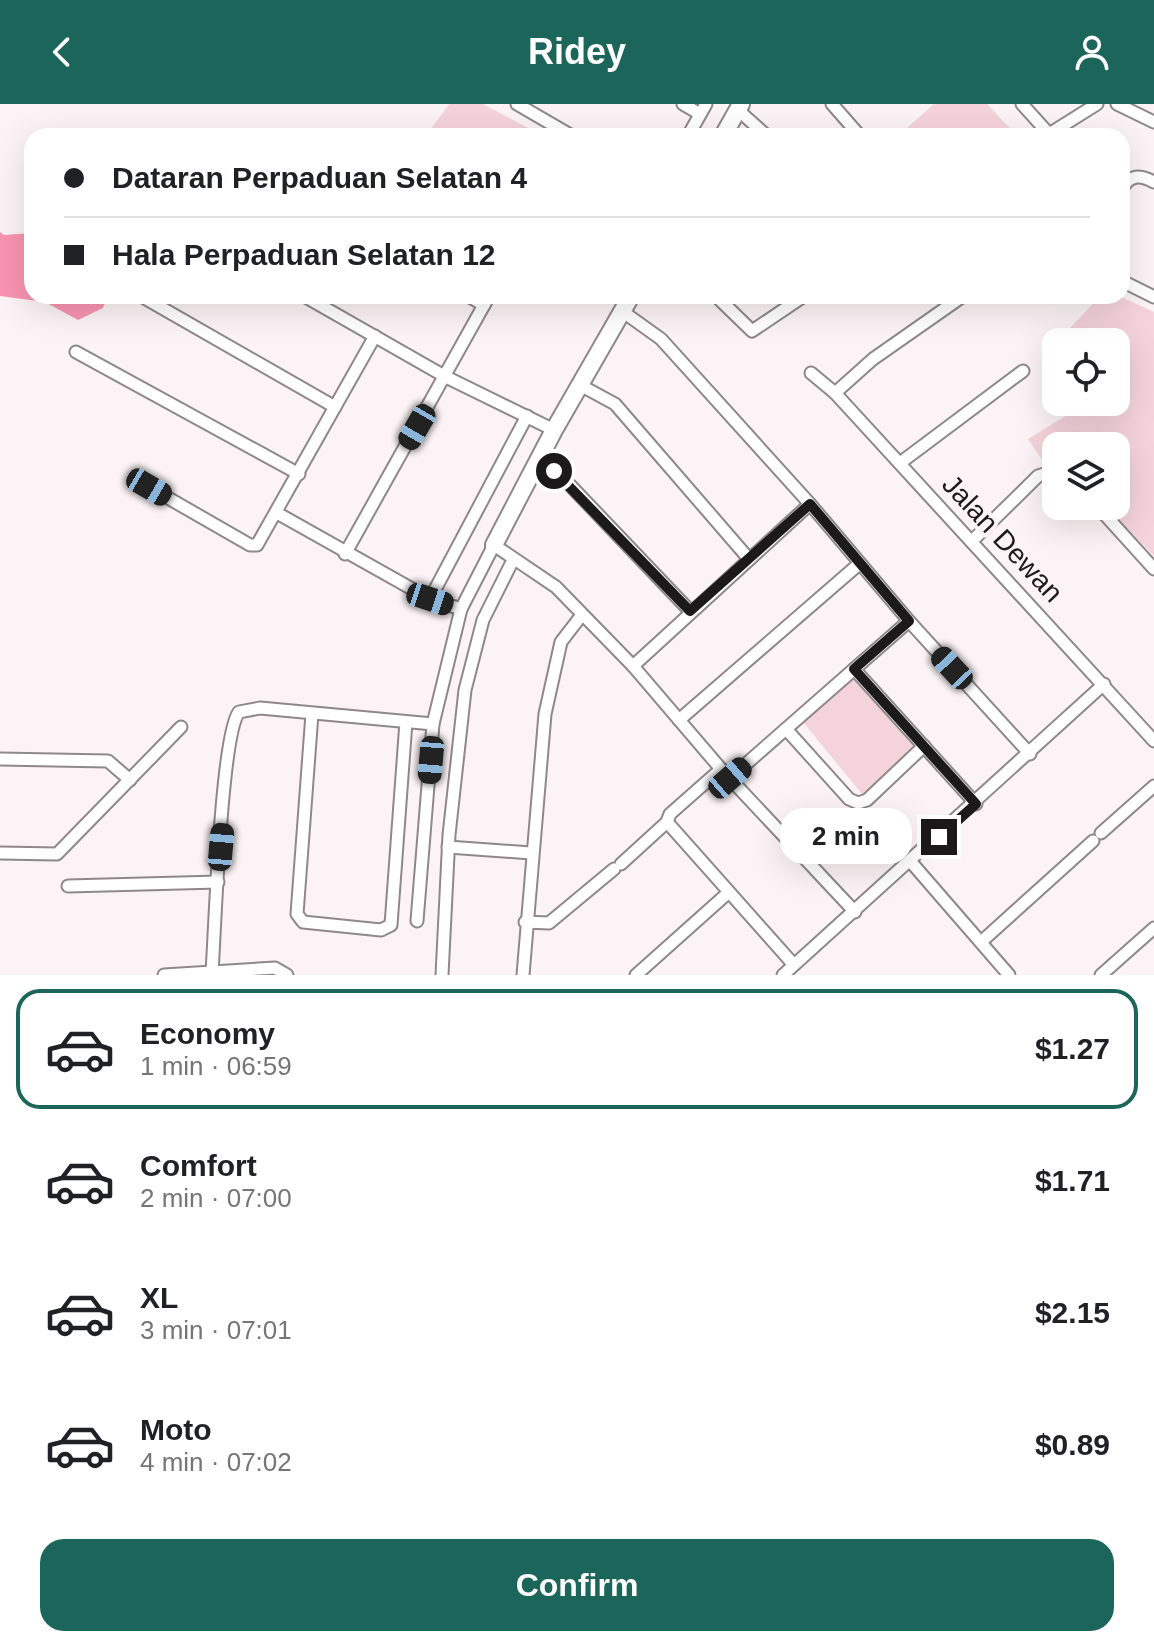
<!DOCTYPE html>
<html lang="en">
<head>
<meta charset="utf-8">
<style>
  :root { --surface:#fff; --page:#f6f6f6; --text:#202124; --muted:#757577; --line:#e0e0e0; --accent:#1c655a }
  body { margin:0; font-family:Helvetica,sans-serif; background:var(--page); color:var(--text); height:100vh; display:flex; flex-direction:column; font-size:30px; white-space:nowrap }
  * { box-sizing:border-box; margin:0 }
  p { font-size:26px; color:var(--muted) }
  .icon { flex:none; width:44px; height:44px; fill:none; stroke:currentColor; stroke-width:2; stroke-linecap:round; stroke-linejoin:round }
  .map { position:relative; height:871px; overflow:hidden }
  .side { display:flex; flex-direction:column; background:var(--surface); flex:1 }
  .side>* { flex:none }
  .hud { position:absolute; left:24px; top:24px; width:1106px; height:176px; border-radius:24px; box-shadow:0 8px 32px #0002; display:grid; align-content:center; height:176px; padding:0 40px; background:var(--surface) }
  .tools { position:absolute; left:1042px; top:224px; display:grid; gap:16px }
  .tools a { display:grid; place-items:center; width:88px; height:88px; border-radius:16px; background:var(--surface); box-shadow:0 8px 32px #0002; font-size:40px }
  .end { position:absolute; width:36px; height:36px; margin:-18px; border:10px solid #1c191a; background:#fff; box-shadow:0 0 0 4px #fff }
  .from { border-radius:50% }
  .bubble { position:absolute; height:56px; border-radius:24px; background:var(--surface); box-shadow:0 8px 32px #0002; font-size:26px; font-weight:600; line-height:56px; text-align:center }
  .car { position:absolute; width:24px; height:48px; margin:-24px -12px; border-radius:10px; box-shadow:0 0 6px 2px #0007; background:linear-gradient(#222 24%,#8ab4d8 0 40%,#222 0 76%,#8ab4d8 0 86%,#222 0) }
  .hud b { display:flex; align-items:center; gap:28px; height:76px; font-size:30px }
  .hud b+b { border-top:2px solid var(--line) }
  .hud i { width:20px; height:20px; background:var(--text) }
  ul { padding:14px 0 0; list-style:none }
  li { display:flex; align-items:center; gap:24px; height:120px; margin:0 16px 12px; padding:0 24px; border:4px solid transparent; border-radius:24px }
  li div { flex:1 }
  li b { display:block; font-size:30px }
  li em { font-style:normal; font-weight:600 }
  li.selected { border-color:var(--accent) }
  li>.icon { width:72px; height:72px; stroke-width:1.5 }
  .cta { display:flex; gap:16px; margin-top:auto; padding:16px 40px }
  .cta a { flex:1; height:92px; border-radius:24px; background:var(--accent); color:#fff; font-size:32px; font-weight:600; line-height:92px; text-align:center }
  header { display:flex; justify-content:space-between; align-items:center; height:104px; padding:0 40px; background:var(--accent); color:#fff; font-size:36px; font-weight:600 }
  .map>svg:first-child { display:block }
  .green { fill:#f5d3db }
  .water { fill:#f994b2 }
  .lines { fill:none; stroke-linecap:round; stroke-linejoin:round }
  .street-casing { stroke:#8f888a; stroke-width:15 }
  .secondary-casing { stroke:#8f888a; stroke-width:20 }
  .street { stroke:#fff; stroke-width:11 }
  .secondary { stroke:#fff; stroke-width:16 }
  .route { stroke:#1c191a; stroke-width:10 }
  .labels { text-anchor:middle; stroke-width:8; stroke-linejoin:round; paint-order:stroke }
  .street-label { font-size:28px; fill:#1c191a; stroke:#fbf3f5 }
</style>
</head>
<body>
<header><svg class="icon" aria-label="back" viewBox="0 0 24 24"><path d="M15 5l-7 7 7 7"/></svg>Ridey<svg class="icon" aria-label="person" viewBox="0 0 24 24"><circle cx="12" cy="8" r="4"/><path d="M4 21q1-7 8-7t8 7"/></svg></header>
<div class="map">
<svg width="1154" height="871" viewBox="0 0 1154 871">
  <rect width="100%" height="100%" fill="#fbf3f5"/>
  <g class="green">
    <polygon points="449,0 483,0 543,32 426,32"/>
    <polygon points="934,0 987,0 1017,32 898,32"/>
    <polygon points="1100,192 1119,192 1154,208 1154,452 1106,402 1116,402 1116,342 1056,342 1056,362 1045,360 1028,335 1088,298 1116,298 1116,238 1057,238"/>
    <polygon points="855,567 919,641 862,690 799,613"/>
  </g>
  <polygon class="water" points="0,128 4,131 32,129 32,192 108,192 103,204 78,216 45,198 0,192"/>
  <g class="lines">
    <defs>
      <g id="street">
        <polyline points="517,0 572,32"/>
        <polyline points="683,0 700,10"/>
        <polyline points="832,0 860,32"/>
        <polyline points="1022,0 1049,30"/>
        <polyline points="1117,0 1154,18"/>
        <polyline points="738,6 767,32"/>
        <polyline points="688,32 706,0"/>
        <polyline points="1046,32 1097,0"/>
        <path d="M1122,85C1130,70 1140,71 1154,78"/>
        <polyline points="1122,177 1154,193"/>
        <polyline points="141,192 335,303"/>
        <polyline points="304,192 446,273 554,326"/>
        <polyline points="468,192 484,201"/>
        <polyline points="716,192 752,227 804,192"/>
        <polyline points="622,207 661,235 810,400 909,517 1030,650"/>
        <polyline points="76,248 299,370"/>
        <polyline points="811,269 835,289 1154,637"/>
        <polyline points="580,281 615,300 749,455"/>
        <polyline points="835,289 873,255 963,192"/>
        <polyline points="541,356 568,379 690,507"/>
        <polyline points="900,359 1023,267"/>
        <polyline points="149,383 250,441 257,441 375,232"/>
        <polyline points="1097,402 1154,465"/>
        <polyline points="277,409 430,495 461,505"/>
        <polyline points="973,436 1038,372 1056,366"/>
        <polyline points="345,450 489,192"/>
        <polyline points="430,495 527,312"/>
        <polyline points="633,562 810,400"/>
        <polyline points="854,565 976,700"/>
        <polyline points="312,610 297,810 303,818 381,826 391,821 406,618"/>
        <polyline points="679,616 859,460"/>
        <polyline points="786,625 849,695 858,699 867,696 924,642"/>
        <polyline points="0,655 108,657 130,676"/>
        <polyline points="730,674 909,517"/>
        <polyline points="667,718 670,710 721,665"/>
        <polyline points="1101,729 1154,682"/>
        <polyline points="448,743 531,749"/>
        <polyline points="0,749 57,750 181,623"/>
        <polyline points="911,758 1009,871"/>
        <polyline points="621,760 667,718 794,861"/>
        <polyline points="68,782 218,778"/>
        <polyline points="417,817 433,620 461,505 494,441 556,483 633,562 721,665 855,808"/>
        <polyline points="525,818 549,819 614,765"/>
        <polyline points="981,838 1093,737"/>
        <path d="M212,868C215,826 221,631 239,608L260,604L433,620"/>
        <polyline points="164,871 275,864 287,871"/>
        <polyline points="442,871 449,731 465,586 483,516 513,456"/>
        <polyline points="523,871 545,610 561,538 581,512"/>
        <polyline points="636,871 729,788"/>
        <polyline points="783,871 1104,580"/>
        <polyline points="1101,871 1154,824"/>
      </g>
      <g id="secondary">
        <polyline points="723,32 741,0"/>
        <polyline points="494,441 554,326 631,192"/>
      </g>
    </defs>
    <use href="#street" class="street-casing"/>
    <use href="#secondary" class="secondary-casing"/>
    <use href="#street" class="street"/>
    <use href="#secondary" class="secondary"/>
  </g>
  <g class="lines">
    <polyline class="route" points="554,367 690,507 810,400 909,517 854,565 976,700 939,733"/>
  </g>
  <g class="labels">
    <g class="street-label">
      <text transform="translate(1003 434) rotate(47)" y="10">Jalan Dewan</text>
    </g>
  </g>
</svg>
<div class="tools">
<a><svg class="icon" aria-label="locate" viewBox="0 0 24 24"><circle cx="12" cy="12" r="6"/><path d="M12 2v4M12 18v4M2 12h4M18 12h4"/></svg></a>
<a><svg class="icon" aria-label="layers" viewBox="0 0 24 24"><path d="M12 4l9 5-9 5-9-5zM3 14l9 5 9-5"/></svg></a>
</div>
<i class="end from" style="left:554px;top:367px"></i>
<i class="end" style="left:939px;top:733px"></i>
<div class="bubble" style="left:780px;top:704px;width:132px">2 min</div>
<i class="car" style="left:417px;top:323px;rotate:210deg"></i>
<i class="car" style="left:149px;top:383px;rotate:120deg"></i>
<i class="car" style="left:430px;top:495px;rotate:108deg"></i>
<i class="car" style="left:952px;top:564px;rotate:317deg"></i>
<i class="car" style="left:431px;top:656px;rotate:185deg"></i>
<i class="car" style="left:730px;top:674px;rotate:49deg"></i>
<i class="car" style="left:221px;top:743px;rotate:5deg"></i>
<div class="hud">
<b><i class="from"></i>Dataran Perpaduan Selatan 4</b>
<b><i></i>Hala Perpaduan Selatan 12</b>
</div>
</div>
<section class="side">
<ul>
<li class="selected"><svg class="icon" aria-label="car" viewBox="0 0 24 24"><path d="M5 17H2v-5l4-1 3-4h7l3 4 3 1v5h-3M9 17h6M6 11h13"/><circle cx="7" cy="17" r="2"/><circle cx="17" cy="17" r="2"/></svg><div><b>Economy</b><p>1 min · 06:59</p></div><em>$1.27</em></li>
<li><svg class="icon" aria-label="car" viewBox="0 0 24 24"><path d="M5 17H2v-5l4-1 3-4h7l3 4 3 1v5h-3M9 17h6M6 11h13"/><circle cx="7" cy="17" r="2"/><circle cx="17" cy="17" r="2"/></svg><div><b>Comfort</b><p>2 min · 07:00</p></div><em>$1.71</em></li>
<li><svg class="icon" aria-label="car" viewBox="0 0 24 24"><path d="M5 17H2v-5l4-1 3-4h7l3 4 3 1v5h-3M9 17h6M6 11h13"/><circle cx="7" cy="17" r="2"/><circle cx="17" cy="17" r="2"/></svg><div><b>XL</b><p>3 min · 07:01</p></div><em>$2.15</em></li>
<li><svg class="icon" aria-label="car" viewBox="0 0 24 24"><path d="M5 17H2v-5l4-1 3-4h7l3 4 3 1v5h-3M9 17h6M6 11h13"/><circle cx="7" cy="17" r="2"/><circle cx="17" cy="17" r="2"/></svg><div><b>Moto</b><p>4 min · 07:02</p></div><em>$0.89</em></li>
</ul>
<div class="cta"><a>Confirm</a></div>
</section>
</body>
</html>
